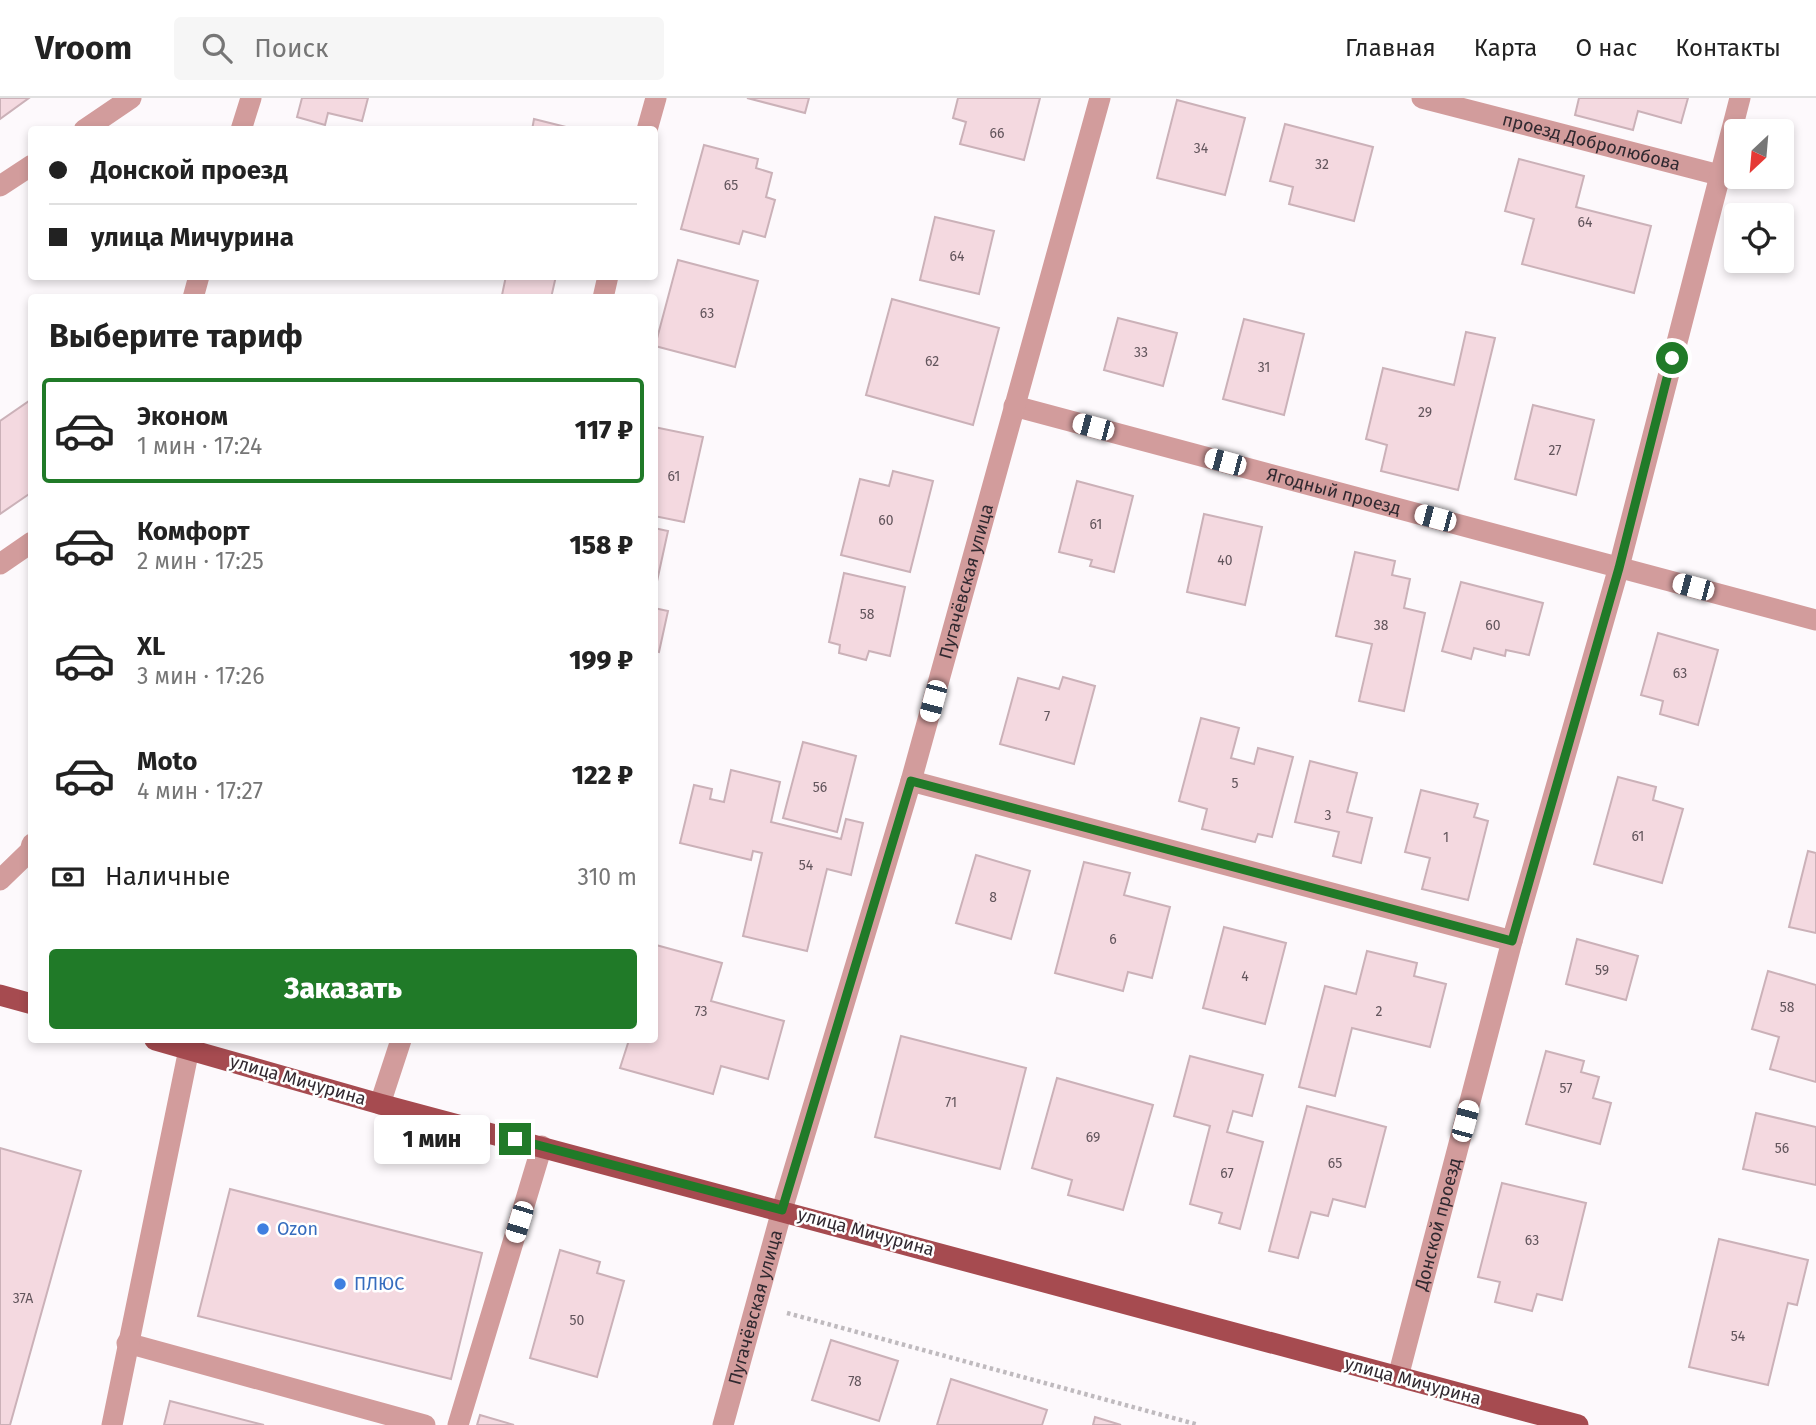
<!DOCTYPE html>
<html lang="ru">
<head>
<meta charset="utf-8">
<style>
  :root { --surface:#fff; --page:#f6f6f6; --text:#222; --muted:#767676; --line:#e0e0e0; --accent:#207a28 }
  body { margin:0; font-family:"Fira Sans",sans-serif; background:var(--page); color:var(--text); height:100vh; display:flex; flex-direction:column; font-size:26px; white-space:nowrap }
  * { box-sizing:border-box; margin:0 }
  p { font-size:23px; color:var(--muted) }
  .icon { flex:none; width:38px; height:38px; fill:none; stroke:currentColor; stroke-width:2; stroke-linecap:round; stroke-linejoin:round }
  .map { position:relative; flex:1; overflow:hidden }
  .details { position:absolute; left:28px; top:196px; width:630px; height:749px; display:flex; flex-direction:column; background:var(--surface); border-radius:7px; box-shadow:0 4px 10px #0003 }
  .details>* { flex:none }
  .top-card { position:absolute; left:28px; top:28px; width:630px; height:154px; border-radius:7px; box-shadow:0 4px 10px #0003; display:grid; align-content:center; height:154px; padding:0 21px; background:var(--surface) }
  .needle { width:46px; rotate:206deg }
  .controls { position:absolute; left:1724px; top:21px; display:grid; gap:14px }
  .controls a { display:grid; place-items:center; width:70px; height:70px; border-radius:7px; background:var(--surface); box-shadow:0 4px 10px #0003; font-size:35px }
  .end { position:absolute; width:32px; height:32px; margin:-16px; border:9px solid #207a28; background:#fff; box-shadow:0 0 0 4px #fff }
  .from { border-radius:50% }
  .bubble { position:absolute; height:49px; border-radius:7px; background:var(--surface); box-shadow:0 4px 10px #0003; font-size:23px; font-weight:800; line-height:49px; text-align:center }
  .car { position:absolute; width:21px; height:42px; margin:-21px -10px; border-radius:9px; box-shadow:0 0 5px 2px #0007; background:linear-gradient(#fff 24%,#345 0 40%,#fff 0 76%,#345 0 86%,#fff 0) }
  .top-card b { display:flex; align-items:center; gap:24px; height:66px; font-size:26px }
  .top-card b+b { border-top:2px solid var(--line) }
  .top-card i { width:18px; height:18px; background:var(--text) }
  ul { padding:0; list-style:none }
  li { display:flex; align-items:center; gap:21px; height:105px; margin:0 14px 10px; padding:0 7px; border:4px solid transparent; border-radius:7px }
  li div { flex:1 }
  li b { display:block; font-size:26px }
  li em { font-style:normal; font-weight:800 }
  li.on { border-color:var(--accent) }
  li>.icon { width:63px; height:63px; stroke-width:1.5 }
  h2 { padding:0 21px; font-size:32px; line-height:84px }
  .pay { display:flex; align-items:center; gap:18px; height:77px; padding:0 21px; font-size:26px }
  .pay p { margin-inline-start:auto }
  .action { display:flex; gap:14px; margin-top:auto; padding:14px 21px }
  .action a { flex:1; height:80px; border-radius:7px; background:var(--accent); color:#fff; font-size:28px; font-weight:800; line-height:80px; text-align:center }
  header { display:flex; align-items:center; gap:42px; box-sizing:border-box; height:98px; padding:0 35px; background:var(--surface); border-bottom:2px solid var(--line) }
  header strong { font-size:33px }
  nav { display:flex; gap:38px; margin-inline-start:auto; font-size:24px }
  .search { width:490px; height:63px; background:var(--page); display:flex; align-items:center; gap:18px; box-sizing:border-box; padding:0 24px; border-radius:7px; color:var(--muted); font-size:26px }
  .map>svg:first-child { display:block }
  .building { fill:#f4d9e0; stroke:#cbb1b8; stroke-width:2 }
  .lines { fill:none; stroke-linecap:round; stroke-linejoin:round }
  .path { stroke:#bfbabe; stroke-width:4.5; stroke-dasharray:3.5 3.5; stroke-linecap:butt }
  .minor { stroke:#d29c9c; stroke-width:21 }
  .major { stroke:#a64b50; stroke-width:21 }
  .route { stroke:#207a28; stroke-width:9 }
  .shop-dot { fill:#3f7fe0; stroke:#fff; stroke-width:2.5 }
  .labels { text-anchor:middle; stroke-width:5; stroke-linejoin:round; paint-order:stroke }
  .number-label { font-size:14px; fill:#62555c }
  .street-label { font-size:18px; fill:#312930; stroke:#fff }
  .shop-label { font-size:18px; fill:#366cbe; stroke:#fff; text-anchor:start }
</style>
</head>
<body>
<header>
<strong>Vroom</strong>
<div class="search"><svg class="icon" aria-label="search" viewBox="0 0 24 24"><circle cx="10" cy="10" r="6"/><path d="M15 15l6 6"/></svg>Поиск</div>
<nav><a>Главная</a><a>Карта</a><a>О нас</a><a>Контакты</a></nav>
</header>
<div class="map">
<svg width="1816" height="1327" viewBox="0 0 1816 1327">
  <rect width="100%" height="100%" fill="#fdf9fc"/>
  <g class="building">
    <polygon points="0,0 29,0 0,21"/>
    <polygon points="302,0 368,0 362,23 328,15 325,27 297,19"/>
    <polygon points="747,0 809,0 805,15"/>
    <polygon points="958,0 1040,0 1024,62 960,46 966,24 953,20"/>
    <polygon points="1579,0 1688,0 1681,25 1638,13 1633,32 1575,17"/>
    <polygon points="1177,2 1245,20 1225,97 1157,80"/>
    <polygon points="534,21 578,32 532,32"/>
    <polygon points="1285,26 1373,49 1354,123 1289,106 1293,89 1270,83"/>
    <polygon points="704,47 758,61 756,70 772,75 766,99 775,102 765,139 743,133 739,146 681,131"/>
    <polygon points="1519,61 1584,78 1576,109 1651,128 1634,195 1522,166 1534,121 1505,113"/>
    <polygon points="935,119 994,133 979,196 920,182"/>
    <polygon points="678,162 758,183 735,269 655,248"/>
    <polygon points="506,178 556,178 551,200 502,197"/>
    <polygon points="892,201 999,230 973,327 866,297"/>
    <polygon points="1118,220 1177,235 1163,288 1104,272"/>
    <polygon points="1244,221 1304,236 1284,317 1223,301"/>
    <polygon points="1466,234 1495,240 1458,392 1381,373 1387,347 1366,341 1383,270 1454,287"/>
    <polygon points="32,301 32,394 0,416 0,323"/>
    <polygon points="1533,307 1594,322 1576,397 1515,381"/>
    <polygon points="654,329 703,339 684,424 654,418"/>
    <polygon points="893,373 933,383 910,474 841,457 860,381 889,388"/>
    <polygon points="1077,383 1133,398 1114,474 1090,468 1092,462 1059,454"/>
    <polygon points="1204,416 1262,429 1245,507 1187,494"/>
    <polygon points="654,430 668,433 654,497"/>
    <polygon points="1355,454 1395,463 1392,477 1410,481 1404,510 1425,515 1404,613 1359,603 1372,546 1336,538"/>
    <polygon points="844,475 905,489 890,558 869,553 866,562 839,555 840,547 829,544"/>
    <polygon points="1461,484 1543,505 1529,557 1506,552 1505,558 1474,550 1471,561 1442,553"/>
    <polygon points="654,510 668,513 659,554 654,553"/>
    <polygon points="1658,535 1718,552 1698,627 1660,616 1663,603 1641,597"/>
    <polygon points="1063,579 1095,588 1074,666 1000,646 1018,580 1059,591"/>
    <polygon points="1201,620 1239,630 1231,660 1254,666 1258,650 1293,659 1272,739 1258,736 1255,744 1202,731 1207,711 1179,703"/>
    <polygon points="803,644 856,658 837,734 783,720"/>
    <polygon points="1310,663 1357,675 1347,714 1372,720 1361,765 1333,758 1339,734 1295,724"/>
    <polygon points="731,672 780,684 771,724 841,741 846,721 863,725 851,777 827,771 807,853 743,838 762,755 753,753 751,762 680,745 694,687 712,691 710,701 724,704"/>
    <polygon points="1618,679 1656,689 1653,702 1683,711 1662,785 1594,766"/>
    <polygon points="1421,692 1478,706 1474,719 1488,723 1468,802 1422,791 1430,760 1405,754"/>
    <polygon points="1808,753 1816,755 1816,835 1789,829"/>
    <polygon points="976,757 1030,773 1011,841 956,825"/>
    <polygon points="1084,764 1130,775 1124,797 1170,809 1152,880 1128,874 1123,893 1055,875"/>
    <polygon points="1224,829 1286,845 1265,926 1203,910"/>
    <polygon points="1577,841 1638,858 1626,902 1566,886"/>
    <polygon points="656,847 722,865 711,903 784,923 768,981 721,968 713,996 620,970 629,942 654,942"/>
    <polygon points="1367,853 1417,865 1414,878 1446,886 1430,949 1352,930 1335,998 1299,989 1325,888 1356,896"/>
    <polygon points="1768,873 1816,887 1816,984 1770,971 1779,939 1752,931"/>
    <polygon points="901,938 1026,970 1000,1071 875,1039"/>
    <polygon points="1546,953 1584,963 1581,974 1599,979 1593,1000 1611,1005 1600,1046 1526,1026"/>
    <polygon points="1190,958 1263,977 1252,1018 1233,1013 1227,1034 1263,1044 1240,1131 1219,1125 1222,1115 1190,1106 1210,1028 1174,1018"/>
    <polygon points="1057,980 1153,1007 1123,1112 1068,1097 1072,1082 1032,1070"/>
    <polygon points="1307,1008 1386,1029 1365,1109 1333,1101 1328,1118 1311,1114 1298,1160 1269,1153"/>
    <polygon points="1756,1015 1816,1029 1816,1087 1743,1071"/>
    <polygon points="0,1050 81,1073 10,1327 0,1327"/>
    <polygon points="1502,1085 1586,1105 1562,1202 1537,1196 1532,1213 1495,1204 1500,1184 1478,1179"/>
    <polygon points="230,1091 482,1155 451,1281 198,1218"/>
    <polygon points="1719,1141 1808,1162 1797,1207 1788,1205 1768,1287 1689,1269"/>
    <polygon points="560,1152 600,1164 597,1175 624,1183 597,1279 530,1260"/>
    <polygon points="831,1242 898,1263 879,1323 812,1302"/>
    <polygon points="951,1281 1047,1312 1042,1327 937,1327"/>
    <polygon points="170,1303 264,1327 164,1327"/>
    <polygon points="480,1317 514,1327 477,1327"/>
    <polygon points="1095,1319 1121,1327 1093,1327"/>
  </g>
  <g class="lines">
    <polyline class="path" points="787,1215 1199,1327"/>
    <g class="minor">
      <path id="s1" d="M1422,0L1719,77"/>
      <polyline points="84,32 131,0"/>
      <polyline points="241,32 251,0"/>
      <polyline points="647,32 656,0"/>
      <polyline points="0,88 32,67"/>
      <polyline points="193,200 199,178"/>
      <polyline points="603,200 608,178"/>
      <path id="s2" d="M1014,308L1816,522"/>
      <polyline points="0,466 32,444"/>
      <polyline points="911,683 1512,843"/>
      <polyline points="0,782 30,753 32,746"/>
      <polyline points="380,1006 401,942"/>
      <polyline points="127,1245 425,1327"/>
      <path id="s3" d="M1398,1279L1512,843L1619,469L1740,0"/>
      <polyline points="112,1327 189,951"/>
      <polyline points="458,1327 542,1048"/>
      <path id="s4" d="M723,1327L782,1112L911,683L1100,0"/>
    </g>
    <g class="major">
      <polyline points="0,897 32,906"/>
      <polyline points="155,942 380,1006 1578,1327"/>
    </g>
  </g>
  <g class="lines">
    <polyline class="route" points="515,1041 782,1112 911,683 1512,843 1619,470 1672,260"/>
  </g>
  <g class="shop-dot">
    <circle cx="263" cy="1131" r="7"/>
    <circle cx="340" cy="1186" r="7"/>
  </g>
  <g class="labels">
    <g class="number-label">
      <text x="997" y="40">66</text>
      <text x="1201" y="55">34</text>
      <text x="1322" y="71">32</text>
      <text x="731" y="92">65</text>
      <text x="1585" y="129">64</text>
      <text x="957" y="163">64</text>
      <text x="707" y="220">63</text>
      <text x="1141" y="259">33</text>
      <text x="932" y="268">62</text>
      <text x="1264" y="274">31</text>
      <text x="1425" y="319">29</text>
      <text x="1555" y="357">27</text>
      <text x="674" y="383">61</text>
      <text x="886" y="427">60</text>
      <text x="1096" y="431">61</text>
      <text x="1225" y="467">40</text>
      <text x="867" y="521">58</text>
      <text x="1381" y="532">38</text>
      <text x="1493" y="532">60</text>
      <text x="1680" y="580">63</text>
      <text x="1047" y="623">7</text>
      <text x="1235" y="690">5</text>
      <text x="820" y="694">56</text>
      <text x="1328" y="722">3</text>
      <text x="1638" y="743">61</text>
      <text x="1446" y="744">1</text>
      <text x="806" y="772">54</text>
      <text x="993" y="804">8</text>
      <text x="1113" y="846">6</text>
      <text x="1602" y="877">59</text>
      <text x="1245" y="883">4</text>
      <text x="1787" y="914">58</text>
      <text x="701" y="918">73</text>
      <text x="1379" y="918">2</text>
      <text x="1566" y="995">57</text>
      <text x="951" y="1009">71</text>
      <text x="1093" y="1044">69</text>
      <text x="1782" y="1055">56</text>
      <text x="1335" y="1070">65</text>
      <text x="1227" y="1080">67</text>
      <text x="1532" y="1147">63</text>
      <text x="23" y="1205">37А</text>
      <text x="577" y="1227">50</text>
      <text x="1738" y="1243">54</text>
      <text x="855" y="1288">78</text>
    </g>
    <g class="street-label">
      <text dy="6" stroke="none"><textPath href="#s1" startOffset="175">проезд Добролюбова</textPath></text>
      <text dy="6" stroke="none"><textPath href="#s2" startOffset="331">Ягодный проезд</textPath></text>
      <text dy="6" stroke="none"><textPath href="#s4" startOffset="878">Пугачёвская улица</textPath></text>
      <text transform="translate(298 982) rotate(16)" y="6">улица Мичурина</text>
      <text dy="6" stroke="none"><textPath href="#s3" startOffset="158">Донской проезд</textPath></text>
      <text transform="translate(866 1134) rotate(15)" y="6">улица Мичурина</text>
      <text dy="6" stroke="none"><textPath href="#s4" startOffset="122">Пугачёвская улица</textPath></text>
      <text transform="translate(1413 1283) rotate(15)" y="6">улица Мичурина</text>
    </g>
    <g class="shop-label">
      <text x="277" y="1137">Ozon</text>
      <text x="354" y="1192">ПЛЮС</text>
    </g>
  </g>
</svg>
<div class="controls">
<a><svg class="needle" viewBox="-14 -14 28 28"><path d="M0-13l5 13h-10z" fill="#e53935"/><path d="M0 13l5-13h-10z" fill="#767676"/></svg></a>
<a><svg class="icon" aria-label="locate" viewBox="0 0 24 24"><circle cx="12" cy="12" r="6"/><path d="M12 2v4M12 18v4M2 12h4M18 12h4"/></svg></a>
</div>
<i class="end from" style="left:1672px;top:260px"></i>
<i class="end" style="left:515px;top:1041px"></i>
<div class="bubble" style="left:374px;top:1017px;width:116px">1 мин</div>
<i class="car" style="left:1093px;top:329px;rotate:285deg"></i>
<i class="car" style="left:1225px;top:364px;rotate:285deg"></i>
<i class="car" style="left:1435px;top:420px;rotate:285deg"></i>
<i class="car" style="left:1693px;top:489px;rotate:285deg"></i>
<i class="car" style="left:933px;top:603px;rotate:195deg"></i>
<i class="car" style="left:1465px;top:1023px;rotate:15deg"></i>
<i class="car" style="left:519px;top:1124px;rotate:197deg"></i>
<div class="top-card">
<b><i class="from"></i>Донской проезд</b>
<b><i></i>улица Мичурина</b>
</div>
<section class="details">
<h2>Выберите тариф</h2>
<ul>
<li class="on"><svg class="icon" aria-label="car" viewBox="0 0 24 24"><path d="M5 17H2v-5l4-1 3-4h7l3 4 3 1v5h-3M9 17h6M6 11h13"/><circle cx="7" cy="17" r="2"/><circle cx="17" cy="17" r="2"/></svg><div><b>Эконом</b><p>1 мин · 17:24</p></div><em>117 ₽</em></li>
<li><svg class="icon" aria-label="car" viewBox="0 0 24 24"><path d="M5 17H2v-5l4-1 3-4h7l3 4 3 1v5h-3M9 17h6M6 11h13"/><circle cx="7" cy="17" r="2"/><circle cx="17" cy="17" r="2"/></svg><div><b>Комфорт</b><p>2 мин · 17:25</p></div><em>158 ₽</em></li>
<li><svg class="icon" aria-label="car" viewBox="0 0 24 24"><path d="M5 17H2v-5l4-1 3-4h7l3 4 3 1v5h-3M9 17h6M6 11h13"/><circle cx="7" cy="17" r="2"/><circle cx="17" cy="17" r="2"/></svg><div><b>XL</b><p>3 мин · 17:26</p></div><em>199 ₽</em></li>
<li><svg class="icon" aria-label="car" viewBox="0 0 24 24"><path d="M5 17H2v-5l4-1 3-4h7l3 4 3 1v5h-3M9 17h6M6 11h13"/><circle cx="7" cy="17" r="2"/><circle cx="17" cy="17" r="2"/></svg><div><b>Moto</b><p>4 мин · 17:27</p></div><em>122 ₽</em></li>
</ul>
<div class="pay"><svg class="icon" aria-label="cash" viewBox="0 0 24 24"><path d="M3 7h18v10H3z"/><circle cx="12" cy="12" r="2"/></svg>Наличные<p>310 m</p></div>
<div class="action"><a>Заказать</a></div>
</section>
</div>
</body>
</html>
